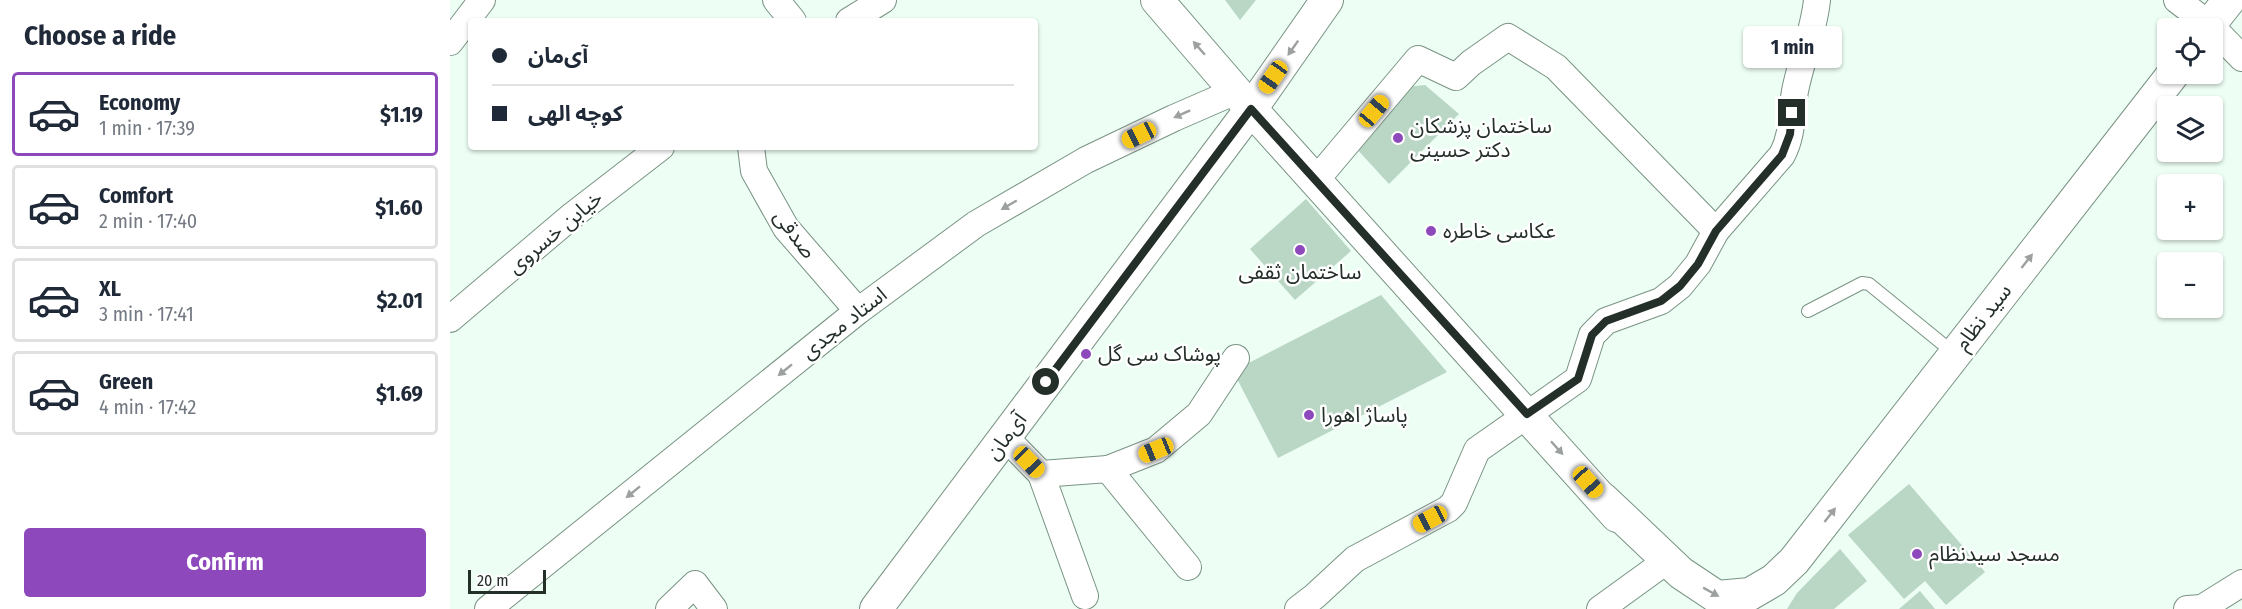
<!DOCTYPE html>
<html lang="en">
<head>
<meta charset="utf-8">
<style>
  :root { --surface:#fff; --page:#f6f6f7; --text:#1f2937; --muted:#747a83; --line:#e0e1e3; --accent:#8d48bc }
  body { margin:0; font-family:"Fira Sans Condensed","Noto Sans Arabic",sans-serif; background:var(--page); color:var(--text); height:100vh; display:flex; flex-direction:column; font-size:22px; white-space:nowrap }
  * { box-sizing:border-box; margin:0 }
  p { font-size:20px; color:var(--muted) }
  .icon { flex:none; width:33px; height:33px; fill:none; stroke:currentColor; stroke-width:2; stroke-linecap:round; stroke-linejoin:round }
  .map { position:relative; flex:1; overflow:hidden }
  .sheet { display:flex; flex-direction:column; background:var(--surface); width:450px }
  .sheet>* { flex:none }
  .guide { position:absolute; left:18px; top:18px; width:570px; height:132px; border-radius:6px; box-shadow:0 2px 4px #0004; display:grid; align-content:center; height:132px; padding:0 24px; background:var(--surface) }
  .tools { position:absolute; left:1707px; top:18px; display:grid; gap:12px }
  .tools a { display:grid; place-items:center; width:66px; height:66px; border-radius:6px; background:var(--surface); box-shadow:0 2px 4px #0004; font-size:30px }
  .scale { position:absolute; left:18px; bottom:15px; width:78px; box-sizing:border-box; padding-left:6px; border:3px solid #242f29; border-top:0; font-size:16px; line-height:21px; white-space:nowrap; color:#242f29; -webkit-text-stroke:4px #fff; paint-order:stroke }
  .end { position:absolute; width:27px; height:27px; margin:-14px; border:8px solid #242f29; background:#fff; box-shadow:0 0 0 3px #fff }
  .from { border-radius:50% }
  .bubble { position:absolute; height:42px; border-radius:6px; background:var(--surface); box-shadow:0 2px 4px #0004; font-size:20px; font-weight:700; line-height:42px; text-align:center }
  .car { position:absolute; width:18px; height:36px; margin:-18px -9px; border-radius:8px; box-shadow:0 0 4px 2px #0007; background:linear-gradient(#f5c518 24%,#345 0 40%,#f5c518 0 76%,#345 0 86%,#f5c518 0) }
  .guide b { display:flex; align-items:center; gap:21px; height:57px; font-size:22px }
  .guide b+b { border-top:2px solid var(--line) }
  .guide i { width:15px; height:15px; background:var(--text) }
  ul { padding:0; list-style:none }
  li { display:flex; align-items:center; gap:18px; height:84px; margin:0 12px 9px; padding:0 12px; border:3px solid var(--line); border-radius:6px }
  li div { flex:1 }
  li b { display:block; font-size:22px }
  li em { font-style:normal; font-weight:700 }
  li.on { border-color:var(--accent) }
  li>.icon { width:54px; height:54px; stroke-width:1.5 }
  h2 { padding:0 24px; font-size:27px; line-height:72px }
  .cta { display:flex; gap:12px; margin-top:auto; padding:12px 24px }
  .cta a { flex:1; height:69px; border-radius:6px; background:var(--accent); color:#fff; font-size:24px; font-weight:700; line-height:69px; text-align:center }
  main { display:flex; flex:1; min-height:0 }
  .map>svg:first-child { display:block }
  .building { fill:#bad6c5 }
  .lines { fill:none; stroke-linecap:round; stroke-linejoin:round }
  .service-casing { stroke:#799383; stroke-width:14 }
  .minor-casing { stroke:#799383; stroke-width:28 }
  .tertiary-casing { stroke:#799383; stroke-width:34 }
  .service { stroke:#fff; stroke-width:12 }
  .minor { stroke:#fff; stroke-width:26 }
  .tertiary { stroke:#fff; stroke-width:32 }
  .oneway { fill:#9ca19f }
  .route { stroke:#242f29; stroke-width:8 }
  .poi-dot { fill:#8d48bc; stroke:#fff; stroke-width:2 }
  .labels { text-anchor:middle; stroke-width:5; stroke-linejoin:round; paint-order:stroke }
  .poi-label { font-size:21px; fill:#242f29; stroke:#fff; text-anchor:start }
  .street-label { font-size:21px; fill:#242f29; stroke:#fff }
</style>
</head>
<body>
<main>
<section class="sheet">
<h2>Choose a ride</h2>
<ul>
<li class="on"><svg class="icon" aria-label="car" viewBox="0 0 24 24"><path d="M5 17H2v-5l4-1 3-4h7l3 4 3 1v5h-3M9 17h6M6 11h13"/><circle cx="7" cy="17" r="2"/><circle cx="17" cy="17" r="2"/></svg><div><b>Economy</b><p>1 min · 17:39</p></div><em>$1.19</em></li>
<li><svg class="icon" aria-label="car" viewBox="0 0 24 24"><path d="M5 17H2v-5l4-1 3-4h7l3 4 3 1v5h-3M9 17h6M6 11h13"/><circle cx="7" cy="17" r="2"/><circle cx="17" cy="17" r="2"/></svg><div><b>Comfort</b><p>2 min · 17:40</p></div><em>$1.60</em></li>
<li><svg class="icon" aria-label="car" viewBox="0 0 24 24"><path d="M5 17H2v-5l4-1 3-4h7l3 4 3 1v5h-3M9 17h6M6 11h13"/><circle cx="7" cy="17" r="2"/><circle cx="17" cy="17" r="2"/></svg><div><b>XL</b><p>3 min · 17:41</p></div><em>$2.01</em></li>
<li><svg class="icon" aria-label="car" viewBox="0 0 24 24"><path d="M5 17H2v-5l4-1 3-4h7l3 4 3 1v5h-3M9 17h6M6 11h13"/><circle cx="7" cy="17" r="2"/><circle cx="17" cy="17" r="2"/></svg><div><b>Green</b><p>4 min · 17:42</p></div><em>$1.69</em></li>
</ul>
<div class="cta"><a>Confirm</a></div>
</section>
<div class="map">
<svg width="1792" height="609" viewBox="0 0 1792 609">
  <rect width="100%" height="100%" fill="#edfef4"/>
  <g class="building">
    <polygon points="775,0 806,0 790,20"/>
    <polygon points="975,85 1009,114 939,184 905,147 955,87"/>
    <polygon points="856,199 901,251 845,300 800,249"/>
    <polygon points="931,295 997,372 828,458 783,371"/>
    <polygon points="1459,484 1535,572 1496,605 1475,581 1454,599 1398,535"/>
    <polygon points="1390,549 1417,581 1384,609 1337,609 1347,593"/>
    <polygon points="1470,591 1485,609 1449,609"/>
  </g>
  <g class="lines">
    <defs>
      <polyline id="service" points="1358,311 1412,283 1419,284 1505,354"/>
      <g id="minor">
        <polyline points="326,0 343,21"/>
        <polyline points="1727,0 1760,25 1792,58"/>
        <polyline points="399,21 433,0"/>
        <polyline points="0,42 32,0"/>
        <polyline points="301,147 304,171 336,228 408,311"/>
        <polyline points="866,180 968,59 1006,77 1021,63 1058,37 1106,67 1266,231"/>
        <polyline points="0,319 123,215 211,147"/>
        <polyline points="555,437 591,474 635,596"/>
        <polyline points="658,469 706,450 749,414 786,358"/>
        <polyline points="591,474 658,469 738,567"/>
        <polyline points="38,609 408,311 526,224 636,160 724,118 786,91"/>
        <polyline points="219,609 245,584 264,609"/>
        <path d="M848,609L865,596L905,559L998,509L1004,503L1027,450L1128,379L1142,335L1156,321L1211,301L1230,286L1248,264L1266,231L1332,155C1343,135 1341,113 1345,91C1351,60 1364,31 1367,0"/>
        <polyline points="1150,609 1208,567"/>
        <polyline points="1737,609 1752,608 1792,583"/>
      </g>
      <g id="tertiary">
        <polyline points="707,0 801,109 1167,516"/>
        <polyline points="1757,28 1779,0"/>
        <polyline points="1153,499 1231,573 1267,597 1300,594 1324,580 1344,561 1723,74"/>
        <polyline points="426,609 801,109 877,0"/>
      </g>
    </defs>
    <use href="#service" class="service-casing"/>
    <use href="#minor" class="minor-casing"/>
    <use href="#tertiary" class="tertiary-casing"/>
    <use href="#service" class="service"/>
    <use href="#minor" class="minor"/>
    <use href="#tertiary" class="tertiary"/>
  </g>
  <defs><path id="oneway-solid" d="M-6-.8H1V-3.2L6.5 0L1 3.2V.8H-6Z" transform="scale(1.5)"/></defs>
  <g class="oneway">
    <use href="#oneway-solid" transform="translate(749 48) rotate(-131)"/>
    <use href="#oneway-solid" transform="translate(843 48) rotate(125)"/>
    <use href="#oneway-solid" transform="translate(732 114) rotate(156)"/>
    <use href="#oneway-solid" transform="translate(559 205) rotate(150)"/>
    <use href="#oneway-solid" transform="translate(1577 261) rotate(-52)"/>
    <use href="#oneway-solid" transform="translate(335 370) rotate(141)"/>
    <use href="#oneway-solid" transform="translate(1107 448) rotate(48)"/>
    <use href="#oneway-solid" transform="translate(183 492) rotate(141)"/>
    <use href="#oneway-solid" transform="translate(1380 515) rotate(-52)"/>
    <use href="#oneway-solid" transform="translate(1261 592) rotate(29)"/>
  </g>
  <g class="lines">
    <polyline class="route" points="596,382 801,109 1077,414 1128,379 1142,335 1156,321 1211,301 1230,286 1248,264 1266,231 1332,155 1340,134 1342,113"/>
  </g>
  <g class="poi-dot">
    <circle cx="948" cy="138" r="6"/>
    <circle cx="981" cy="231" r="6"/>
    <circle cx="850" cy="250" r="6"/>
    <circle cx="636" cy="354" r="6"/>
    <circle cx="859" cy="415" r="6"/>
    <circle cx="1467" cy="554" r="6"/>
  </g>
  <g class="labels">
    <g class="poi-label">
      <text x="960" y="133">ساختمان پزشکان<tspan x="960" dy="24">دکتر حسینی</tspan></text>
      <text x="993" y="238">عکاسی خاطره</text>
      <text x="850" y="279" text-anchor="middle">ساختمان ثقفی</text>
      <text x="648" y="361">پوشاک سی گل</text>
      <text x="871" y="422">پاساژ اهورا</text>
      <text x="1479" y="561">مسجد سیدنظام</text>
    </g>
    <g class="street-label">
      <text transform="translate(105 232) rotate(-40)" y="7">خیابن خسروی</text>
      <text transform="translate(345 234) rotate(53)" y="7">صدقی</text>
      <text transform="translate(1533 317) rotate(-52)" y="7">سید نظام</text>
      <text transform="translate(394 323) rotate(-38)" y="7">استاد مجدی</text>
      <text transform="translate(556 436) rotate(-53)" y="7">آی‌مان</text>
    </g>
  </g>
</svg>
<div class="tools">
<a><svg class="icon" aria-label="locate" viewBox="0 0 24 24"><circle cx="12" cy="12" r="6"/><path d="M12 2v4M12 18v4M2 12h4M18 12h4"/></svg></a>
<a><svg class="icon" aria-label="layers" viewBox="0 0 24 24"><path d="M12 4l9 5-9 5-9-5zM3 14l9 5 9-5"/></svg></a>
<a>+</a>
<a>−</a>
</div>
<div class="scale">20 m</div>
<i class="end from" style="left:596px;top:382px"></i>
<i class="end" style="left:1342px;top:113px"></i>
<div class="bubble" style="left:1293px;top:26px;width:99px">1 min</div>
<i class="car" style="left:823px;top:77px;rotate:215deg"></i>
<i class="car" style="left:924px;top:111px;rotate:40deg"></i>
<i class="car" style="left:689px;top:135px;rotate:244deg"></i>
<i class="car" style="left:706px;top:450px;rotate:248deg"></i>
<i class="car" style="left:579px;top:462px;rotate:136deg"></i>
<i class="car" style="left:1138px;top:482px;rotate:138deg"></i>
<i class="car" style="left:980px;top:519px;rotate:242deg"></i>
<div class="guide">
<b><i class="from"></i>آی‌مان</b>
<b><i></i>کوچه الهی</b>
</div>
</div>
</main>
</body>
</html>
